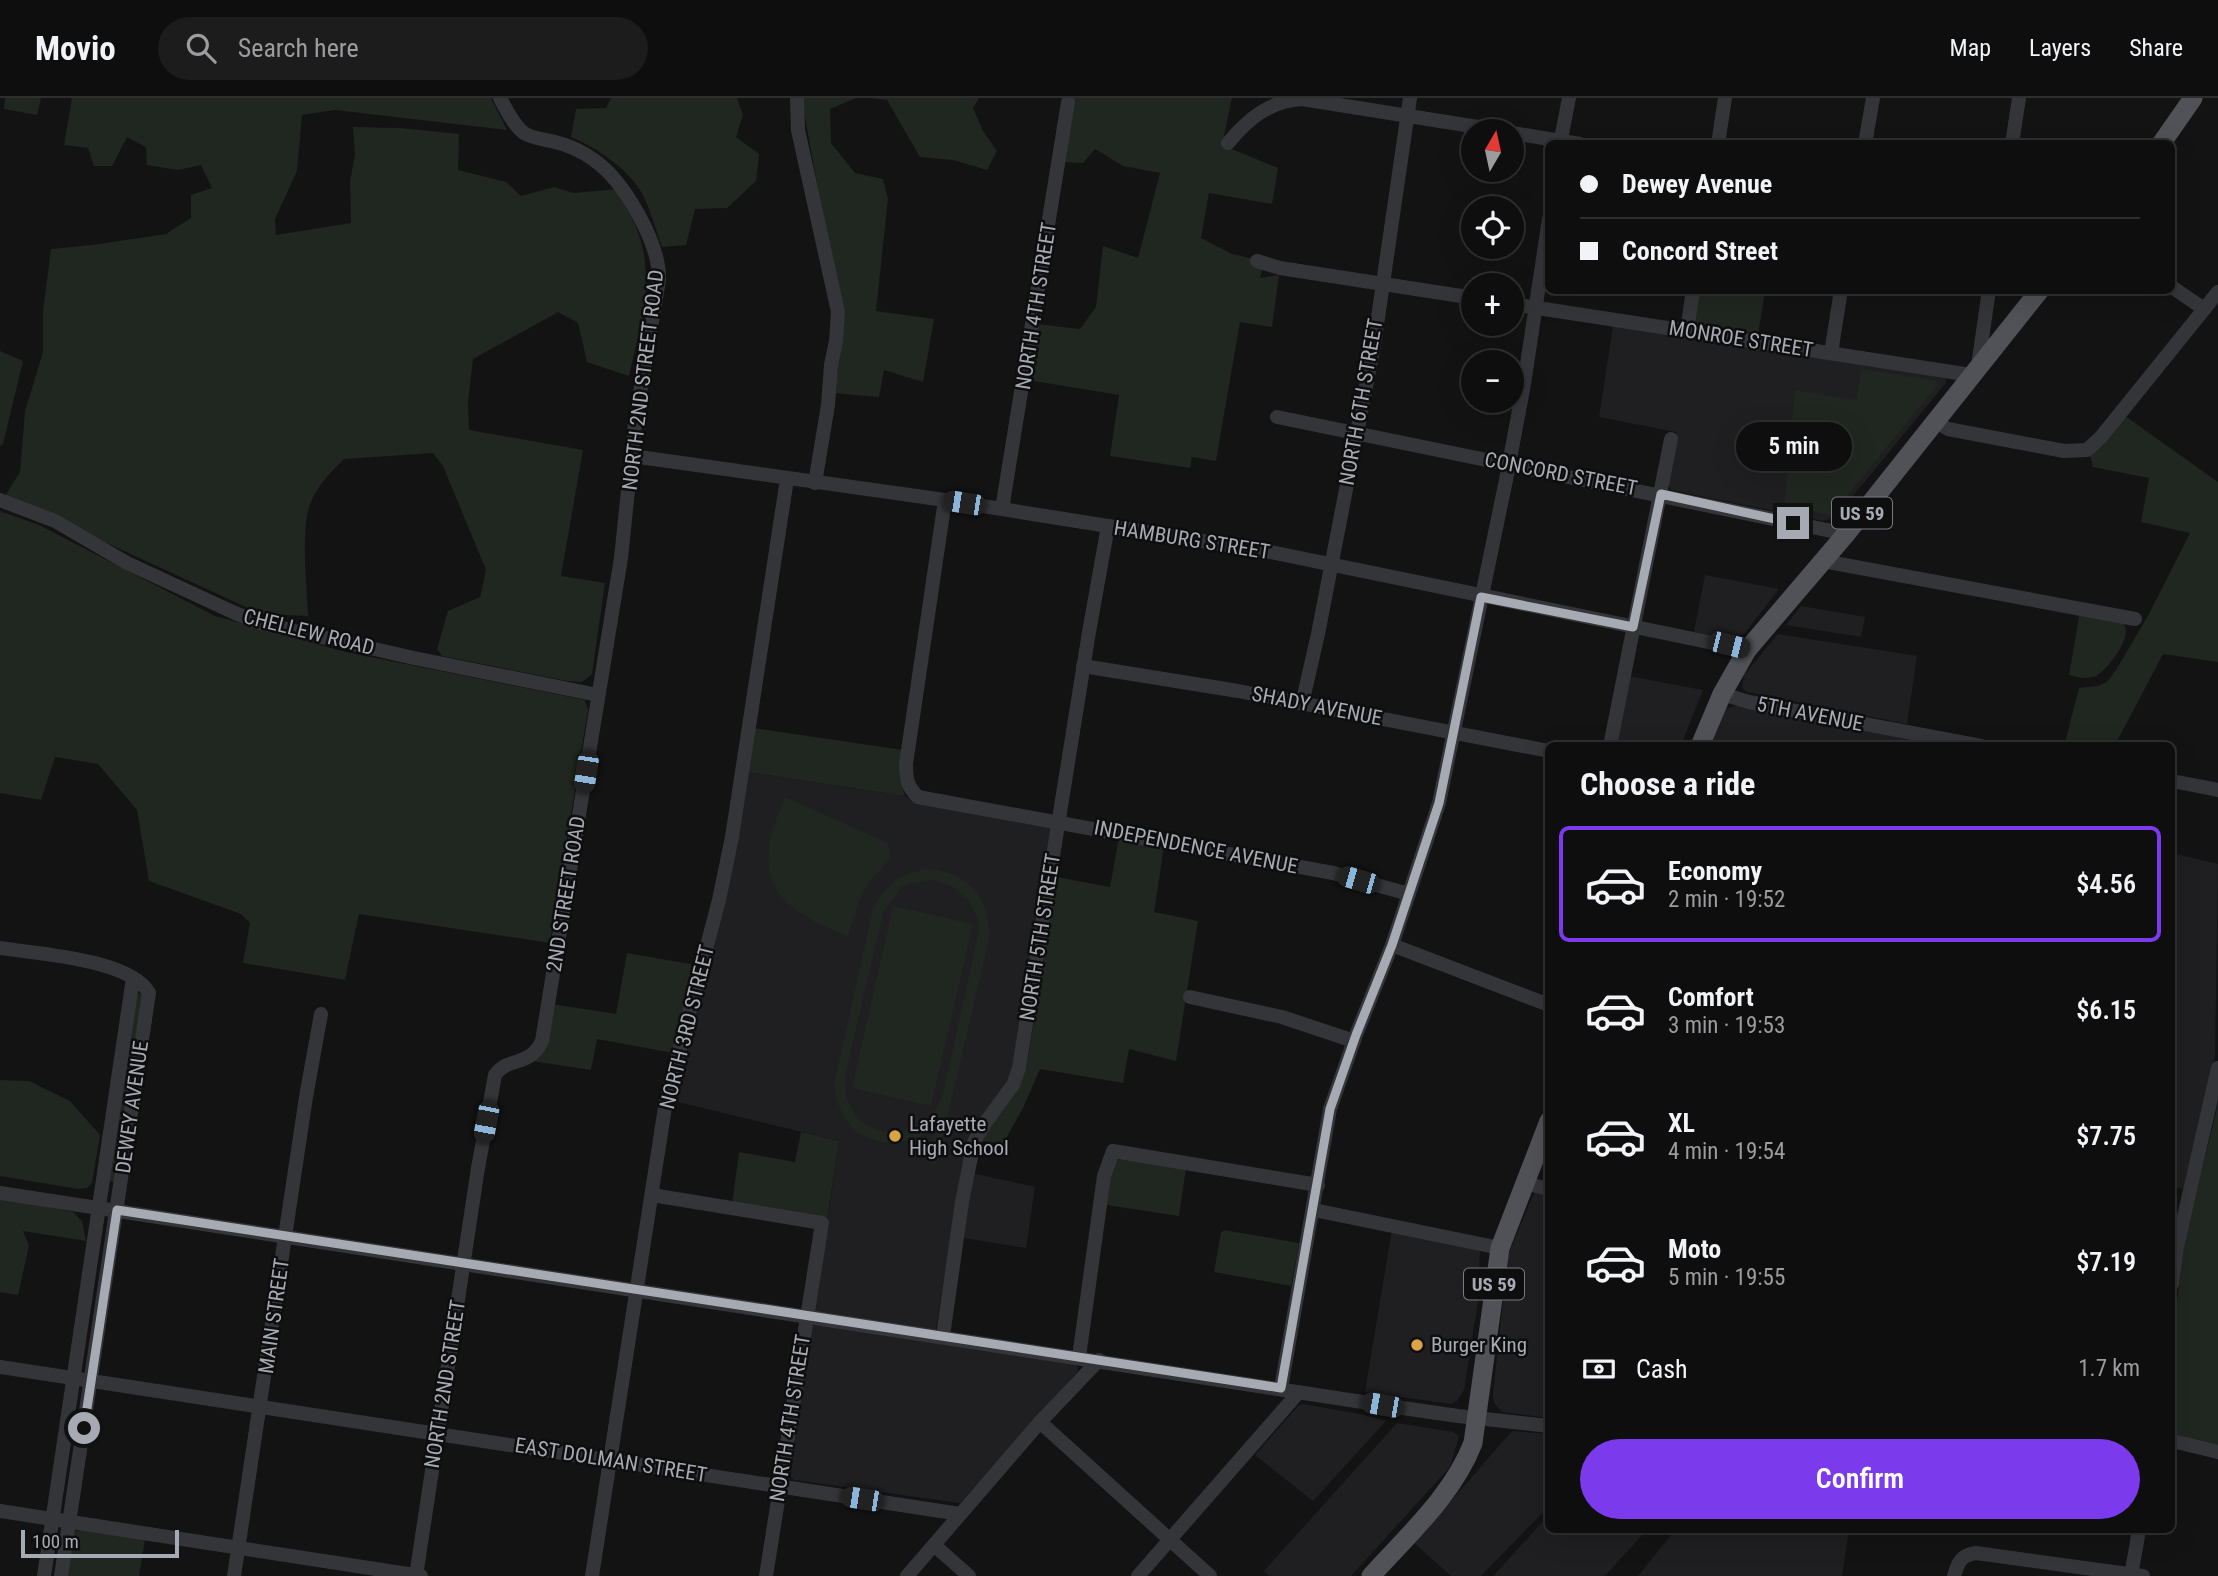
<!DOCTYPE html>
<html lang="en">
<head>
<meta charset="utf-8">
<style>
  :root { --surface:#0e0e0f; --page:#1c1c1d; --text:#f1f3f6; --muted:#9b9c9e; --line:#2e2e2f; --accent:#7c3aed }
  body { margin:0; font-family:"Roboto Condensed",sans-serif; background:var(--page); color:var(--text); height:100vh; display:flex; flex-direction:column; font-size:26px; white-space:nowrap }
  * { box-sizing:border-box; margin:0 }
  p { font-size:23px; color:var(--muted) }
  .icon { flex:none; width:38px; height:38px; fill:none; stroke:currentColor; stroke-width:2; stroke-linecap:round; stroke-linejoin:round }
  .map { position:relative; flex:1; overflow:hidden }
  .drawer { position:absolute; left:1545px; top:644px; width:630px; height:791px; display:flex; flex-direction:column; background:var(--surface); border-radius:10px; box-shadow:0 7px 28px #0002,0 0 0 2px var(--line) }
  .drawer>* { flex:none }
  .top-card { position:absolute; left:1545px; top:42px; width:630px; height:154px; border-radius:10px; box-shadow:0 7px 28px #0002,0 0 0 2px var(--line); display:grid; align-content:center; height:154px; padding:0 35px; background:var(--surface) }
  .needle { width:46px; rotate:9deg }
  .tools { position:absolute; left:1461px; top:21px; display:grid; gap:14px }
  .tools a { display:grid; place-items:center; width:63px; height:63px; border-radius:50%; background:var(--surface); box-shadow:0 7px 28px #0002,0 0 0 2px var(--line); font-size:35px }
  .scale { position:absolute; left:21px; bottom:18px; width:158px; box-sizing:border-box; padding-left:7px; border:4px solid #a6aab3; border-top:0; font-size:19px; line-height:24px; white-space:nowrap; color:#a6aab3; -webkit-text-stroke:5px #0e0e0f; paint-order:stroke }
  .end { position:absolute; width:32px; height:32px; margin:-16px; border:9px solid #a6aab3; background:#111; box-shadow:0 0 0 4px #111 }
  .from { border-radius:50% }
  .bubble { position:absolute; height:49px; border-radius:24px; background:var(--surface); box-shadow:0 7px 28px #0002,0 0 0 2px var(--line); font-size:23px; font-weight:600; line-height:49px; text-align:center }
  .car { position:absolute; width:21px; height:42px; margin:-21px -10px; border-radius:9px; box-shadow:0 0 5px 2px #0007; background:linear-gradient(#222 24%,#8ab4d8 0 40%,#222 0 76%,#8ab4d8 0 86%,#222 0) }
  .top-card b { display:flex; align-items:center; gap:24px; height:66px; font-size:26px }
  .top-card b+b { border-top:2px solid var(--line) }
  .top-card i { width:18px; height:18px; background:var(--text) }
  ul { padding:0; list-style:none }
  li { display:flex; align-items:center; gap:21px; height:116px; margin:0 14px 10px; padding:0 21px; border:4px solid transparent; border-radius:10px }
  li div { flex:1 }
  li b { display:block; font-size:26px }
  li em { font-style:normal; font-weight:600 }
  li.on { border-color:var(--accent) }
  li>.icon { width:63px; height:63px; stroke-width:1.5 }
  h2 { padding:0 35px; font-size:32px; line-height:84px }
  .pay { display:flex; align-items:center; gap:18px; height:77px; padding:0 35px; font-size:26px }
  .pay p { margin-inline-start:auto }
  .cta { display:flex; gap:14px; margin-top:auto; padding:14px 35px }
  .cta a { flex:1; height:80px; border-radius:42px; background:var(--accent); color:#fff; font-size:28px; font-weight:600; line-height:80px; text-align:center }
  header { display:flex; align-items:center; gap:42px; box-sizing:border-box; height:98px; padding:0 35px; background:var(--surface); border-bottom:2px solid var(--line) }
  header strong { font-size:33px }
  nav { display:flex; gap:38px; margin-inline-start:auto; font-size:24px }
  .search { width:490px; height:63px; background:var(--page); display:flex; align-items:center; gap:18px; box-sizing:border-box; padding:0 24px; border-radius:38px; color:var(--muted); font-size:26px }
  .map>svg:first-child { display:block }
  .built { fill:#1f1f21 }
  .green { fill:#202620; fill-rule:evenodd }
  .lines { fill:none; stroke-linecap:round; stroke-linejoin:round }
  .minor { stroke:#343539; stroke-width:14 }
  .major { stroke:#515257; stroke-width:19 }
  .route { stroke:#a6aab3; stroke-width:9 }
  .poi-dot { fill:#daa345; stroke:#0e0e0f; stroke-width:2.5 }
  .labels { text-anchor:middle; stroke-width:5; stroke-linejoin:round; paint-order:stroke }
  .shield { fill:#0e0e0f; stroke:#787b82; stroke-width:2 }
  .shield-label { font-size:19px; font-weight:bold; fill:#a6aab3 }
  .street-label { font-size:21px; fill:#a6aab3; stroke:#0e0e0f }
  .poi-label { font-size:21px; fill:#a6aab3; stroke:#0e0e0f; text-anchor:start }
</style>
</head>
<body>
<header>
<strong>Movio</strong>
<div class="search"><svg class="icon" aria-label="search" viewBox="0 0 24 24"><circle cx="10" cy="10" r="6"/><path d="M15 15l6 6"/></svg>Search here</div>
<nav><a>Map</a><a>Layers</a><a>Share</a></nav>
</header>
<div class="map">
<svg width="2218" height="1478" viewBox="0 0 2218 1478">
  <rect width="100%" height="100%" fill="#131314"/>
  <g class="built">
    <polygon points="1613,228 1942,278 1946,281 1945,286 1835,420 1823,423 1671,392 1667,383 1676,334 1599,319"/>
    <polygon points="1705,477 1779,491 1744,536 1732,542 1694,534"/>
    <polygon points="1801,508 1865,519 1861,539 1786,527"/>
    <polygon points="1778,536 1917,558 1907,626 1747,594 1742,590 1744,577"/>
    <polygon points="1628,578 1703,592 1681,647 1613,648"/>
    <polygon points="1738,608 1943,647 1711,648 1725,612 1730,609"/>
    <polygon points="747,674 905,698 913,703 1049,727 1051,735 1015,963 1004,990 974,1029 965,1055 962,1073 1035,1089 1026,1150 951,1138 934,1243 1073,1265 1077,1267 1078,1273 960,1405 794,1382 790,1377 839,1043 674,1003 717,836"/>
    <polygon points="2172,755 2218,766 2215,958 2183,1091 2172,1089"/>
    <polygon points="1536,1094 1549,1096 1549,1320 1502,1314 1494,1305 1493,1296 1508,1157 1533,1097"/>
    <polygon points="1392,1132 1480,1152 1478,1203 1464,1292 1457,1303 1451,1306 1365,1294"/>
    <polygon points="1303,1306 1365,1317 1386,1323 1313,1403 1255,1357 1298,1308"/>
    <polygon points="1397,1325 1453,1334 1459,1338 1450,1369 1351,1478 1269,1478 1264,1473"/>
    <polygon points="1512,1333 1549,1336 1549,1408 1481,1478 1451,1478 1414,1445"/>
    <polygon points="1549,1417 1549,1432 1647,1432 1605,1478 1493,1478"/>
    <polygon points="1675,1432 1849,1432 1842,1478 1638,1478"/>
  </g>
  <g class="green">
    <polygon points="5,0 41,0 37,17 4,11"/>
    <path d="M72,0H491L507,32L335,12L302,17L297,73L275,121L276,137L351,125L350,83L355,57L353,29L400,30L459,36L458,72L506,84L521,98L554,89L574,95L617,91C627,111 639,130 643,152C652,193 638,238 629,278L587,264L578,225L558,214L473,261L468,305L469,332L583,352L561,478L605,485L592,576L582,584L567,583L442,558L437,551L448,513L480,499L486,472L443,368L433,355L344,361C331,374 318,387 311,404C300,431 307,488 308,518L261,516L5,398L20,374L25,313L43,254V213L51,151L92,147L166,136L191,120V97L212,90L201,67L178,72L147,67L146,49L127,39L112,68H94L88,50L64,47Z"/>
    <path d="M611,0H737L743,17L736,39L759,56L756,83L727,110L695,111L686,147L662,149C656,132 651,114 643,97C629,71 597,50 571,39L576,11L606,10Z"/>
    <polygon points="804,0 856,0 830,11 831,45 855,75 883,81 888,101 876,213 934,221 923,284 884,272 879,299 832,295 836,192 804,13"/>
    <polygon points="869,0 979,0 973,10 983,33 997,53 987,72 953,62 920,59 887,2"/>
    <polygon points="1074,0 1232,0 1222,47 1278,70 1272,106 1209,95 1201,140 1232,156 1264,163 1260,180 1279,177 1272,229 1240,224 1216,363 1192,359 1190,370 1110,358 1119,297 1028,282 1037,226 1080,231 1096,209 1103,148 1138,160 1160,75 1123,68 1095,51 1083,65 1063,64"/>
    <polygon points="1699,193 1765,193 1758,236 1696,226 1694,221"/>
    <polygon points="0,253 23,263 3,346 0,348"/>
    <polygon points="1862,271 1937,283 1936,289 1831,417 1784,408 1795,292 1856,302"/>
    <polygon points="2125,318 2218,384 2218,564 2163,556 2115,647 2064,648 2079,590 2097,588 2107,584 2116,572 2149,516 2190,435 2141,424 2149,380 2093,369 2090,358"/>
    <polygon points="0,413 39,427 215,518 346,554 585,602 588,612 550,845 359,816 345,882 243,865 250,825 241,816 149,783 137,712 98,666 55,659 41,702 0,695"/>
    <path d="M2080,513C2092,515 2113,516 2122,524C2136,536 2108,571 2096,578C2087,582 2077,579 2069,577Z"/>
    <polygon points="753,630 903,652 899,678 905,698 747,674"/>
    <path d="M785,699L888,745L891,760L869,784L861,797L848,838C771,809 749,778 785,699Z"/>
    <polygon points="1119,739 1164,749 1154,814 1198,823 1176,963 1129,951 1123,985 1040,971 1023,1010 1003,1046 983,1043 989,1029 1016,995 1027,966 1057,779 1110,789"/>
    <path d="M930,771C970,775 992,803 989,842L936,1067L927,1064L936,1031C889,1058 841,1045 834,987L872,814C883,787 901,774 930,771ZM932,782L952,788L970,804L978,821L979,832L943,996C925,1057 835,1043 846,973L884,812L902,789L911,785Z"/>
    <polygon points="893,808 973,826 931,1008 852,990"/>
    <polygon points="627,855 696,867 673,955 597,941 591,972 532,963 552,906 616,916"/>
    <polygon points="138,896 142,896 115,1084 107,1083 136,899"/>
    <polygon points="0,982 29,983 70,1003 100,1037 92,1085 87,1090 78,1091 0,1078"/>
    <polygon points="2218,1006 2218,1349 2172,1338 2172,1246 2184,1146"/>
    <polygon points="801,1034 839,1043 827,1122 732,1107 739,1054 795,1064"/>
    <polygon points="1116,1061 1186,1070 1179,1118 1106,1107 1108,1085"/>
    <polygon points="0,1100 73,1114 82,1123 86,1143 23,1133 29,1148 18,1197 0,1194"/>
    <polygon points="1224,1132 1299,1145 1291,1188 1214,1174 1221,1135"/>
    <polygon points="84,1432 145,1441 139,1478 66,1478 72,1437 76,1433"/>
  </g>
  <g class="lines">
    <g class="minor">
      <polyline points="797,0 798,32 838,214 836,243 831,267 828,307 815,385"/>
      <polyline points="1512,35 1580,46"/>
      <path d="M1228,45C1248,21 1269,3 1302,1L1503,33"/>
      <polyline points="1560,46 1569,0"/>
      <polyline points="1718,46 1725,0"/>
      <polyline points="1865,46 1873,0"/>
      <polyline points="2012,46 2019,0"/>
      <polyline points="1257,163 1280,170 1474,200"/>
      <polyline points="2172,189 2204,211"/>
      <polyline points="1512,206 1971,277"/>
      <polyline points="1687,233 1693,192"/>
      <polyline points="1831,255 1841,192"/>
      <polyline points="1978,268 1989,192"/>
      <polyline points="1277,319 1846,436"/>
      <polyline points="1934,323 1948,331 2064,353 2087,352 2101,339 2218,194"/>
      <polyline points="632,358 945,402 1271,454 1747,552"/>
      <polyline points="0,402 55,423 127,465 235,515 260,525 414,560 598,597"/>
      <path d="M945,402L906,666C906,681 907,688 918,699L1333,775L1409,796"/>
      <polyline points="1002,411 1068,4"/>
      <polyline points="1823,463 2135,521"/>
      <polyline points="1083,568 1238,593 1549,653"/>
      <polyline points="1722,596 1749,604 1981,648"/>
      <polyline points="1302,606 1318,536 1374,247 1410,0"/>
      <polyline points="1610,648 1671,341"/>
      <polyline points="2172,683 2218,692"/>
      <polyline points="1392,847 1549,907"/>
      <path d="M0,850C37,856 130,861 149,895L61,1478"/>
      <polyline points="1190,899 1282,919 1354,943"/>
      <polyline points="1524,1085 1549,1091"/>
      <polyline points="0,1095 1382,1307 1458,1318 1549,1328"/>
      <polyline points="652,1097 822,1125 766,1478"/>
      <polyline points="1314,1112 1500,1150"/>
      <polyline points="2172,1186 2177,1149 2218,970"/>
      <polyline points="943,1238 962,1104 974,1044 985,1025 1013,987 1019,970 1089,534 1108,428"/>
      <polyline points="1079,1259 1104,1078 1113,1053 1318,1087"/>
      <polyline points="0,1269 960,1416"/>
      <polyline points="1281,1290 1330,1011 1356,937 1392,847 1439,705 1506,382 1524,286 1549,121"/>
      <polyline points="1040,1324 1210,1478"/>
      <polyline points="2172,1343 2218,1354"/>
      <polyline points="0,1413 421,1478"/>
      <polyline points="934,1447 969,1478"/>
      <polyline points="44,1478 133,880"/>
      <polyline points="234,1478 306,999 321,916"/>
      <path d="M416,1478L478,1070L495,977C508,958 529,970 542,943L621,460L635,325L659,182C660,145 624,83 594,62C583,54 568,47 555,44C546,41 533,41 524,35C514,28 506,11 500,0"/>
      <polyline points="592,1478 666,1003 719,802 732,739 787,381"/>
      <polyline points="907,1478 1040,1324 1099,1262"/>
      <polyline points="1138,1478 1299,1294"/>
      <path d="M1954,1478C1958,1464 1961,1457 1976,1455L2143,1478"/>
      <polyline points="2131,1478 2139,1432"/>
    </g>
    <g class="major">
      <polyline points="2161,46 2193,0"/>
      <polyline points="1700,648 1722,596 1747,552 1846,436 2040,192"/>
      <path d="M1371,1478C1408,1437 1453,1397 1473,1345L1500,1150L1549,1023"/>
    </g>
  </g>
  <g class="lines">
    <polyline class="route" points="84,1330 117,1112 1281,1290 1330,1011 1356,937 1392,847 1439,705 1481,499 1633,529 1661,396 1793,425"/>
  </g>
  <g class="poi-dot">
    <circle cx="895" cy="1038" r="7"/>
    <circle cx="1417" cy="1247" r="7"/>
  </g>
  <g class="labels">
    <g class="shield">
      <rect x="1832" y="399.5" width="60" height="31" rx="5"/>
      <rect x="1464" y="1170.5" width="60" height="31" rx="5"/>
    </g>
    <g class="shield-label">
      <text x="1862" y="422">US 59</text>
      <text x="1494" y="1193">US 59</text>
    </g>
    <g class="street-label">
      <text transform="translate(1036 208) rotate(-81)" y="7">NORTH 4TH STREET</text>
      <text transform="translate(1741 241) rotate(9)" y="7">MONROE STREET</text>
      <text transform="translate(643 282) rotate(-83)" y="7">NORTH 2ND STREET ROAD</text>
      <text transform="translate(1361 304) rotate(-80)" y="7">NORTH 6TH STREET</text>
      <text transform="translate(1561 376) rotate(11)" y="7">CONCORD STREET</text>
      <text transform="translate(1192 442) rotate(9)" y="7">HAMBURG STREET</text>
      <text transform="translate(309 534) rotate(14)" y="7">CHELLEW ROAD</text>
      <text transform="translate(1317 608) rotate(11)" y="7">SHADY AVENUE</text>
      <text transform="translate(1810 616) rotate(11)" y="7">5TH AVENUE</text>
      <text transform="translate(1196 749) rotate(11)" y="7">INDEPENDENCE AVENUE</text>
      <text transform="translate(566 796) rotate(-81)" y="7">2ND STREET ROAD</text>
      <text transform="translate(1040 839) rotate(-81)" y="7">NORTH 5TH STREET</text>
      <text transform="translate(687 929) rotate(-76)" y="7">NORTH 3RD STREET</text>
      <text transform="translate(132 1009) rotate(-82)" y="7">DEWEY AVENUE</text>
      <text transform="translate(274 1218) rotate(-82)" y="7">MAIN STREET</text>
      <text transform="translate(445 1286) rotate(-81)" y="7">NORTH 2ND STREET</text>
      <text transform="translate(790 1320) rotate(-81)" y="7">NORTH 4TH STREET</text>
      <text transform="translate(611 1362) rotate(9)" y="7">EAST DOLMAN STREET</text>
    </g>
    <g class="poi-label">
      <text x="909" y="1033">Lafayette<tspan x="909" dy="24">High School</tspan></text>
      <text x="1431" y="1254">Burger King</text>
    </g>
  </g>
</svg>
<div class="tools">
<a><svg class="needle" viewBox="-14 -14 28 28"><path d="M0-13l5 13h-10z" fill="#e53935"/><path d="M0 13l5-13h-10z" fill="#9b9c9e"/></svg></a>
<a><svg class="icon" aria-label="locate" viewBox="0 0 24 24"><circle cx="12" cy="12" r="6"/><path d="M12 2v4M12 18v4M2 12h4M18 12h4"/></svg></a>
<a>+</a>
<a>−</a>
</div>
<div class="scale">100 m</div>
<i class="end from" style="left:84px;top:1330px"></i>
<i class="end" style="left:1793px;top:425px"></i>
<div class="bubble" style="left:1736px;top:324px;width:116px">5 min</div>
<i class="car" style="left:964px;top:405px;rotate:279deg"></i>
<i class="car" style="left:1729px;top:547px;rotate:104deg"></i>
<i class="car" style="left:586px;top:674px;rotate:189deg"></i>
<i class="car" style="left:1358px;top:782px;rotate:286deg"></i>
<i class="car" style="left:486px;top:1024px;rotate:191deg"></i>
<i class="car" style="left:1382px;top:1307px;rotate:280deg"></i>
<i class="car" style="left:862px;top:1401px;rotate:279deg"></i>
<div class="top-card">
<b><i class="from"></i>Dewey Avenue</b>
<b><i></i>Concord Street</b>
</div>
<section class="drawer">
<h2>Choose a ride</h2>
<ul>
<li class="on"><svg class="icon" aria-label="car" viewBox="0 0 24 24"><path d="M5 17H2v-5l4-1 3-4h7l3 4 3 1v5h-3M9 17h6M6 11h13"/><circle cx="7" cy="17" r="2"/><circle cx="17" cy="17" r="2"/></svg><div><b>Economy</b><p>2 min · 19:52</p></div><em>$4.56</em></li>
<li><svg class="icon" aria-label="car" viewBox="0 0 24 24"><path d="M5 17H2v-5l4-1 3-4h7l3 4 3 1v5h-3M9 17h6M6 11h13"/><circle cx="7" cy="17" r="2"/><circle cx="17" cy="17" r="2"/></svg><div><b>Comfort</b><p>3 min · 19:53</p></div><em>$6.15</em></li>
<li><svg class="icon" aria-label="car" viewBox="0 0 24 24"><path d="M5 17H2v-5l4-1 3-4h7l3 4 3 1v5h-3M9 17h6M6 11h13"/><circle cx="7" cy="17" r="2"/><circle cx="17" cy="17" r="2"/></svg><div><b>XL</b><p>4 min · 19:54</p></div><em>$7.75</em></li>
<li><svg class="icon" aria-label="car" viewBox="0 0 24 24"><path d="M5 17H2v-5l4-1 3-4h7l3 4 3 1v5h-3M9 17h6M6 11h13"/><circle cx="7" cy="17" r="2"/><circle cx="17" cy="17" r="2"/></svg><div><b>Moto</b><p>5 min · 19:55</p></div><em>$7.19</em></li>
</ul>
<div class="pay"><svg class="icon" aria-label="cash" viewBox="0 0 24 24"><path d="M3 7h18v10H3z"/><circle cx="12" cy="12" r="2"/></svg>Cash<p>1.7 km</p></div>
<div class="cta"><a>Confirm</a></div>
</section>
</div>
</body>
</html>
